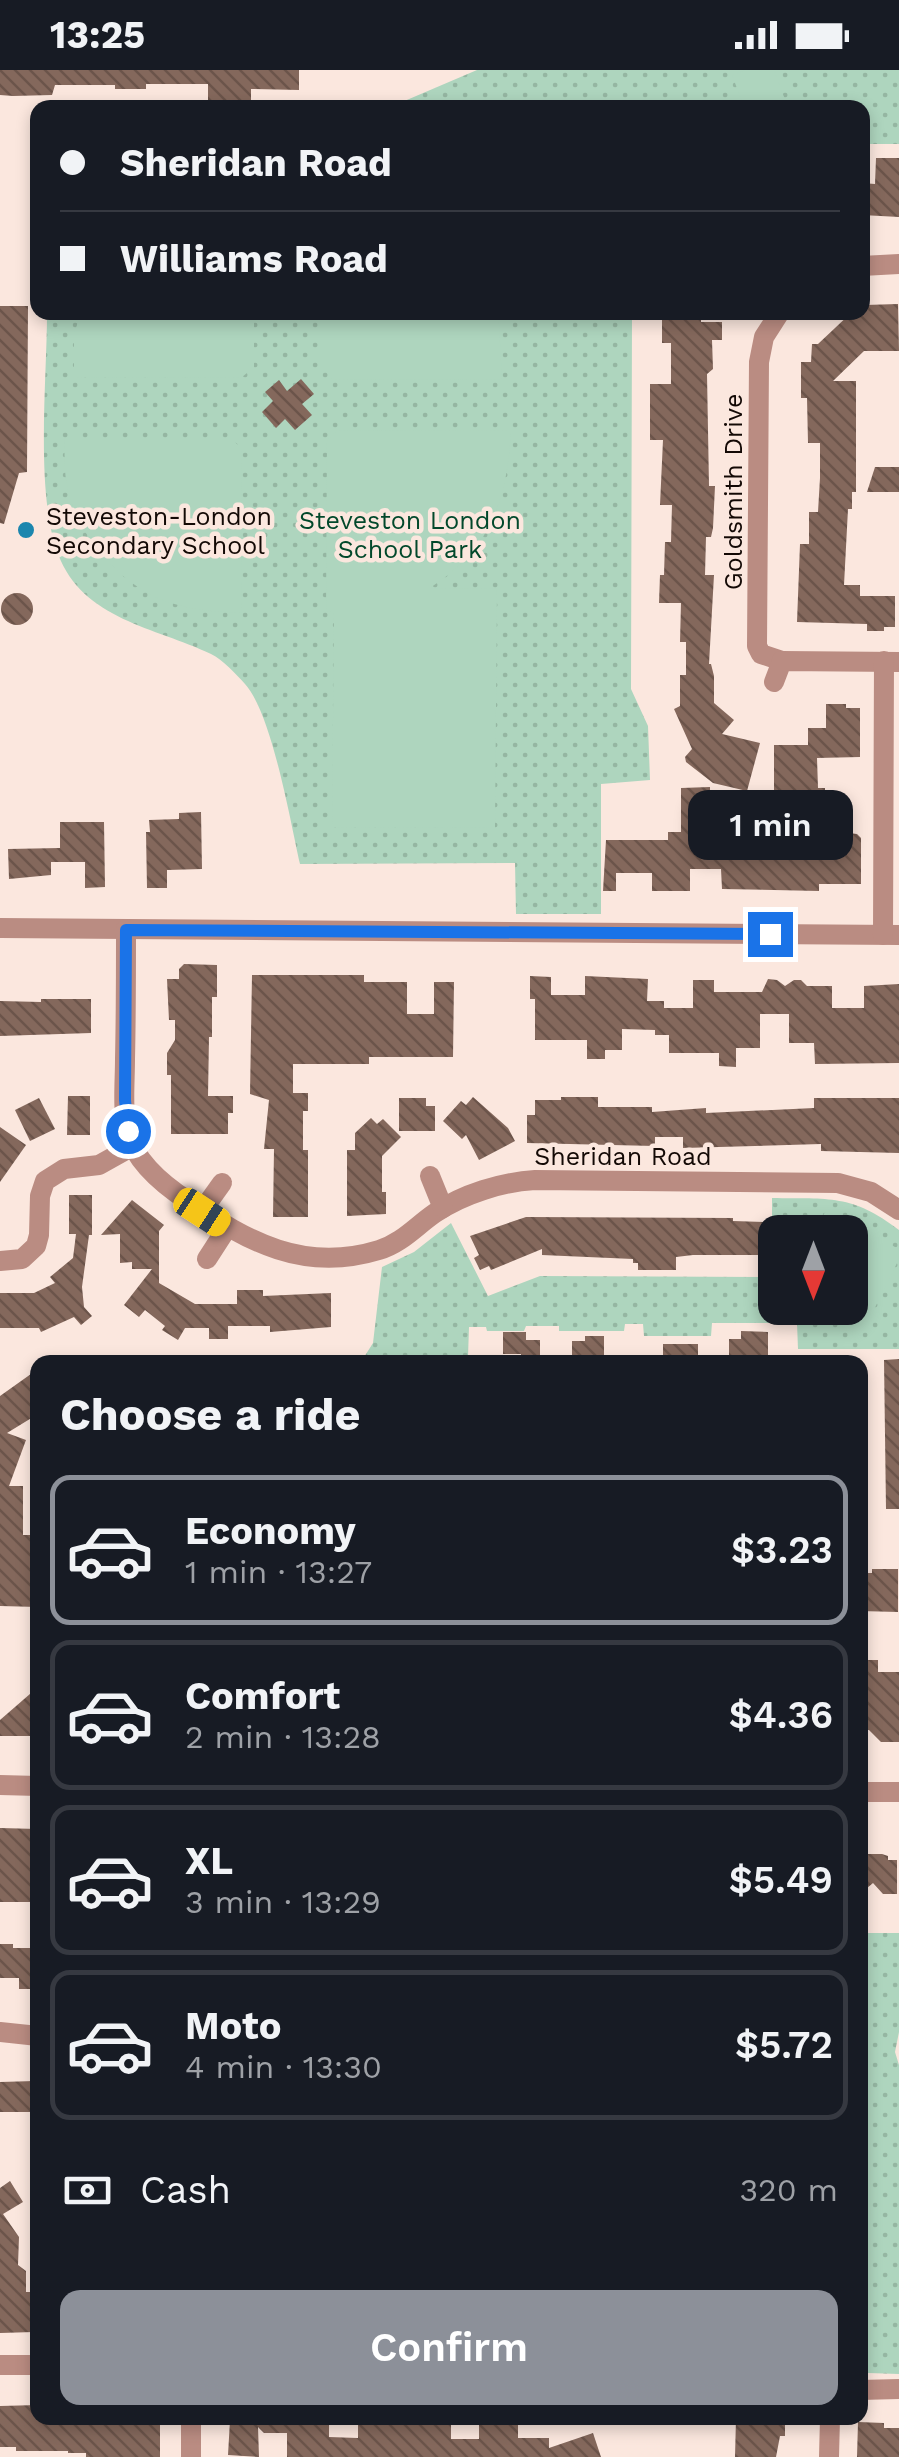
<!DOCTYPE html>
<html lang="en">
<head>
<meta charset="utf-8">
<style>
  :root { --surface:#171b24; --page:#20242c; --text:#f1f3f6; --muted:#9ea1a6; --line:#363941; --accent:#8c9099 }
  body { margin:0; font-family:"Work Sans",sans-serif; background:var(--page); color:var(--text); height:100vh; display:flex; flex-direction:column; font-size:38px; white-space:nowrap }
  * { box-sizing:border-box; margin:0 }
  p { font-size:32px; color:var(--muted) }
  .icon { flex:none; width:55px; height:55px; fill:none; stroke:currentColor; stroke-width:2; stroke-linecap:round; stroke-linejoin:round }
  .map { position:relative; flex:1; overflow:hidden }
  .details { position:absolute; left:30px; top:1285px; width:838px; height:1070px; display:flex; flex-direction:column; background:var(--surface); border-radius:20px; box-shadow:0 5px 15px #0003 }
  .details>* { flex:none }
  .guide { position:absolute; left:30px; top:30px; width:840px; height:220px; border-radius:20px; box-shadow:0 5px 15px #0003; display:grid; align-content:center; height:220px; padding:0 30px; background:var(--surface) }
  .needle { width:65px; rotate:180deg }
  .fabs { position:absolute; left:758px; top:1145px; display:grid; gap:20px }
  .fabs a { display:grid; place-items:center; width:110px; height:110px; border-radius:20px; background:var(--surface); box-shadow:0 5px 15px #0003; font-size:50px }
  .end { position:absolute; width:45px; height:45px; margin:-22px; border:12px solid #1a73e8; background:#fff; box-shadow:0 0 0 5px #fff }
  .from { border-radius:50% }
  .bubble { position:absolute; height:70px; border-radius:20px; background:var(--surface); box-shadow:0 5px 15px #0003; font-size:32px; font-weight:600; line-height:70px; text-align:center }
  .car { position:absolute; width:30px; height:60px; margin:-30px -15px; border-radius:12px; box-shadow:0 0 8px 2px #0007; background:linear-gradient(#f5c518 24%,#345 0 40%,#f5c518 0 76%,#345 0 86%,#f5c518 0) }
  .guide b { display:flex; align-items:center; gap:35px; height:95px; font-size:38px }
  .guide b+b { border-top:2px solid var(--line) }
  .guide i { width:25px; height:25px; background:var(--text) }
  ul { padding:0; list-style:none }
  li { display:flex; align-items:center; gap:30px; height:150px; margin:0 20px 15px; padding:0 10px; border:5px solid var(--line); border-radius:20px }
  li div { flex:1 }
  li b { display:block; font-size:38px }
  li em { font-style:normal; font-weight:600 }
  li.current { border-color:var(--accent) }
  li>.icon { width:90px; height:90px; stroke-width:1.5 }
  h2 { padding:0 30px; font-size:45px; line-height:120px }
  .pay { display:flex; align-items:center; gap:25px; height:110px; padding:0 30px; font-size:38px }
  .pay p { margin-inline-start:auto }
  .action { display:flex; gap:20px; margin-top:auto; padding:20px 30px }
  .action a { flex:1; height:115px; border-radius:20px; background:var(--accent); color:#fff; font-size:40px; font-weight:600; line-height:115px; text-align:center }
  .status { display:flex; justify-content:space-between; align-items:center; height:70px; padding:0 50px; background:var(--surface); direction:ltr }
  .status svg { height:28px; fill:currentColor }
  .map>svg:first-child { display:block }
  .park { fill:url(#park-dots); fill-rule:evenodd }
  .pitch { fill:#aed5be }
  .building { fill:url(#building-back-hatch) }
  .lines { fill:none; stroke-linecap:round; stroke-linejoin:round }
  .minor { stroke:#ba8c82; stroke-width:20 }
  .route { stroke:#1a73e8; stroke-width:12 }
  .poi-dot { fill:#1b86ae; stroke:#fbe7de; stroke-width:4 }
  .labels { text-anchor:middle; stroke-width:9; stroke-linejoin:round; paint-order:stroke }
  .street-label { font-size:25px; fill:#130905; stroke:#fbe7de }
  .poi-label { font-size:25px; fill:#130905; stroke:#fbe7de; text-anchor:start }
  .park-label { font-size:25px; fill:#02482b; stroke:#fbe7de }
</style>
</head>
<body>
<div class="status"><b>13:25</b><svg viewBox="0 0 49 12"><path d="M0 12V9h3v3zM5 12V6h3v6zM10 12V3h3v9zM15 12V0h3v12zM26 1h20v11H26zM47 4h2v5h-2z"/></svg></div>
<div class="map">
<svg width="899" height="2387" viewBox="0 0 899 2387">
  <defs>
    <pattern id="park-dots" width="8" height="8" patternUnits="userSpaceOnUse" patternTransform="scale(2.5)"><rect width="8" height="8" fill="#aed5be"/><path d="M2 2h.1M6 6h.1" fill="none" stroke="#95b6a2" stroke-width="1.8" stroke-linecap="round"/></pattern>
    <pattern id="building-back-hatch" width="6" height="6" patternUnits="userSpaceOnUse" patternTransform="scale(2.5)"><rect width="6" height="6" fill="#84685c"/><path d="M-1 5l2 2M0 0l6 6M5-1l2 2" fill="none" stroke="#6b544a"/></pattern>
  </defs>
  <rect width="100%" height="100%" fill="#fbe7de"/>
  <g class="park">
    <polygon points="477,0 899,0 899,74 863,74 862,38 388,38"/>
    <path d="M47,243H632L631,619L648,656L650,710L601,714V844H516L515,793L300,794C290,750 272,644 245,614C236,604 223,590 211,584C155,557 83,550 58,484C35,423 47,310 47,243Z"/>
    <path d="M772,1128C829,1129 852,1124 899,1160V1279H798L797,1253H712L711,1266H644L643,1254H625L624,1261H559V1256H526L524,1261H487L486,1257H469L468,1287H396L391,1292H361L373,1273L382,1197L414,1182L451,1153L488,1226L540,1206L772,1207ZM775,1162H850V1238H775Z"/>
    <polygon points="860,1863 899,1863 899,1962 895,1982 899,1995 899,2304 868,2303 860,2298"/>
  </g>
  <g class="pitch">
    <polygon points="746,0 774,0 784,27 755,37 744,37 732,5"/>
    <polygon points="81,243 254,243 254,297 241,308 74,307 74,264"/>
    <polygon points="321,243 495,243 499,254 502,310 332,309 321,296"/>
    <path d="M337,360L511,361C507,431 491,478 430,518L497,519L495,758L332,757L334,542L326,541L327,371Z"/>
    <path d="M64,368H231L241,378L242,543C216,542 190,540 165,531C119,514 76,464 67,416C64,401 65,384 64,368Z"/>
    <polygon points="825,1142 899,1179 899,1189 861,1266 803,1238 850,1238 850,1162 815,1162"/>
  </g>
  <g class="building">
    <polygon points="0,0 299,0 299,20 251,19 251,30 208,30 208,14 146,14 146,19 115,19 115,15 55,15 52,25 13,26 0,25"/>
    <polygon points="876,88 899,88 899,147 862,145 862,113 875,114"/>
    <polygon points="898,234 899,281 864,281 833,311 856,311 856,422 852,422 852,439 848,439 844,515 860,515 860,526 895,526 895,557 884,557 884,561 867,561 867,554 797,552 800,474 809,474 809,442 818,442 820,408 820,373 808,373 807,328 801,328 801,292 811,292 812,274 818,274 852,242 862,242 865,235"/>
    <polygon points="0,236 28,236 27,402 19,403 4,454 0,453"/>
    <polygon points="679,243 701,244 701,252 722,252 722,270 712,270 713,299 707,304 709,416 715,416 713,458 711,467 706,467 705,505 714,505 709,594 711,594 714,606 714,633 734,650 722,664 760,673 747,721 713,713 686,692 685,687 692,679 674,639 680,636 680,605 686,605 686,572 680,572 681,533 659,533 660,505 664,505 665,472 671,472 672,435 660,435 663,370 650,370 650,314 671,314 671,273 662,273 662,245"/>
    <polygon points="301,309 314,324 302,334 312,345 295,360 285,349 276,358 262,342 273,331 265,322 279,310 287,321"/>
    <polygon points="875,397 899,397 899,422 867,422"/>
    <circle cx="17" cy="539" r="16"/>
    <polygon points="826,634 846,634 846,638 860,638 860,687 817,688 818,718 825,718 825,739 774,727 774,675 808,675 808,658 826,658"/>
    <polygon points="710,717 710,750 825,748 825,759 849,759 849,763 857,764 861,768 861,814 819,814 819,821 722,819 721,799 690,799 690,821 652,821 652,803 616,803 616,821 603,821 606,770 668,770 668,762 681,762 681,718"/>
    <polygon points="201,742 202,799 167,800 167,818 147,818 146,762 150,762 149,750 179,749 179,743"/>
    <polygon points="60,752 104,752 105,817 85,818 85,792 51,792 51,805 9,809 8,779 60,778"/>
    <polygon points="184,894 217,895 217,927 212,927 212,967 209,967 208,1026 233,1026 233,1043 228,1043 228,1064 171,1064 171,1005 167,1005 167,983 175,970 175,950 169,950 167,909 179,909 179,899"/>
    <polygon points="252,905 364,905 364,912 407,912 407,944 434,944 434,912 454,912 453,987 369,987 369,994 293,994 293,1023 308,1023 308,1041 303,1041 303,1080 308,1080 308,1147 273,1147 274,1079 264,1079 269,1030 250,1024"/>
    <polygon points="530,906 551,907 551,925 585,925 585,906 648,909 647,931 664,931 664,938 693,938 693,910 714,910 714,922 762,922 768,909 777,910 785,916 794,910 801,910 807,916 832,916 832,938 864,938 864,916 899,914 899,993 815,994 814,973 789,973 789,944 760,944 760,978 736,978 736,997 719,996 719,983 669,983 669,965 655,965 655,960 622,959 622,980 605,980 605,989 587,989 587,970 535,970 535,929 530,929"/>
    <polygon points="41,929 91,929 91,963 0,966 0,931 41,932"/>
    <polygon points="68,1026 90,1026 90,1065 67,1065"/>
    <polygon points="473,1027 508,1058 515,1071 479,1090 466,1065 462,1069 443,1051 461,1031 466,1035"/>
    <polygon points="561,1027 598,1027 598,1037 652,1037 652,1042 706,1038 706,1043 814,1038 814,1028 899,1028 899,1083 821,1081 821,1074 683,1078 683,1067 655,1067 655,1076 527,1073 527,1045 535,1045 535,1030 561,1030"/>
    <polygon points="39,1028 55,1059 30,1071 15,1040"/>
    <polygon points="399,1028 426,1028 426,1036 435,1036 435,1061 399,1061"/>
    <polygon points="371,1048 377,1054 383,1049 401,1067 382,1086 382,1122 386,1122 386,1144 347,1146 347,1080 355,1080 355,1063"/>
    <polygon points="0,1057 26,1075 0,1112"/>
    <polygon points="69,1125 92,1125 92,1165 89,1165 82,1217 84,1237 92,1246 81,1255 74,1247 41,1262 39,1258 0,1258 0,1223 34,1223 55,1213 50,1207 73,1188 76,1164 69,1164"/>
    <polygon points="132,1130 164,1155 159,1161 159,1213 195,1234 237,1234 237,1220 263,1220 263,1226 331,1223 331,1257 270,1262 270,1256 228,1256 228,1269 209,1269 209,1258 185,1258 178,1270 162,1260 165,1256 145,1240 139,1247 124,1235 152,1199 132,1199 132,1192 120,1193 120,1164 101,1165"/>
    <polygon points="526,1147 733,1148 733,1151 765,1152 765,1185 693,1185 676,1187 676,1200 638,1200 638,1193 633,1193 633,1189 542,1185 542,1179 491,1200 489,1196 480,1200 474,1188 479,1185 470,1166"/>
    <polygon points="741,1261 768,1262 768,1288 729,1287 729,1269 741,1269"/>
    <polygon points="503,1262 526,1262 526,1270 540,1270 540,1290 521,1290 521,1284 503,1284"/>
    <polygon points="585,1266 604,1266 604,1287 600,1287 600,1291 572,1290 572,1271 585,1271"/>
    <rect x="663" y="1274" width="35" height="18"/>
    <polygon points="899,1289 899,1439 886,1439 884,1290"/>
    <polygon points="38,1299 38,1344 7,1363 26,1370 9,1416 23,1416 23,1465 38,1465 38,1537 0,1536 0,1326"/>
    <polygon points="872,1499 898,1499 898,1542 860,1541 860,1503 872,1503"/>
    <polygon points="863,1590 878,1590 878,1602 899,1602 899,1672 881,1672 869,1660 863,1660"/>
    <polygon points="38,1617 38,1666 0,1666 0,1650"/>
    <polygon points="0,1758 38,1759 38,1832 0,1832"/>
    <polygon points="860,1784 882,1784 888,1786 888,1790 897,1790 897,1824 883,1824 873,1813 860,1824"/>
    <polygon points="0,1874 13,1874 13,1878 34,1878 34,1884 38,1884 38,1919 19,1919 19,1908 0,1908"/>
    <polygon points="35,2011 36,2042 0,2042 0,2012"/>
    <polygon points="10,2111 23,2132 3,2144 19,2167 18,2195 26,2201 26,2222 33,2222 34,2262 0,2263 0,2118"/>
    <polygon points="38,2335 39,2350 109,2348 109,2351 142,2352 142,2348 160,2348 160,2387 86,2387 86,2383 68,2383 68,2381 16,2381 16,2377 0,2377 0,2336"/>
    <polygon points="258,2348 329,2348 329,2367 358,2368 358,2348 379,2348 379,2355 409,2355 409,2349 451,2349 451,2369 479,2369 479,2353 518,2353 518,2368 549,2368 549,2378 593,2363 601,2387 287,2387 287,2363 264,2363 258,2357 259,2387 228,2385 230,2350 258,2350"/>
    <polygon points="736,2348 785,2348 785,2366 780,2366 776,2387 735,2387"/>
    <polygon points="858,2352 884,2353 884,2358 899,2358 899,2387 857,2387"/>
  </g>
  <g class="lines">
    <g class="minor">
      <polyline points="862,196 899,194"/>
      <polyline points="780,242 764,267 759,292 757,576 761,584 782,591"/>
      <polyline points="774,612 782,591 899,592"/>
      <polyline points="0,858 899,865"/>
      <path d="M126,859C126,903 126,946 125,989C125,1013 122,1040 128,1064C136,1092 165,1116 188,1131C248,1172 304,1203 379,1180C402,1173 416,1156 435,1143C463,1124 502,1112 535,1110L838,1113L871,1122L899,1140"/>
      <polyline points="883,865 884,591"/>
      <polyline points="430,1106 443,1138"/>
      <polyline points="202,1141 222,1113"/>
      <polyline points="207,1189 227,1158"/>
      <polyline points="0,1191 22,1189 36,1176 39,1165 40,1126 45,1111 64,1099 99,1095 133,1076"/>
      <polyline points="0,1715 38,1716"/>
      <polyline points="860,1722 899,1722"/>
      <polyline points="0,1962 38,1966"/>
      <polyline points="0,2295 38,2295"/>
      <polyline points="860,2320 899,2319"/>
      <polyline points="191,2387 191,2348"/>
      <polyline points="829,2387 830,2348"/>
    </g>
  </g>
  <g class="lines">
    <polyline class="route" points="128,1061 125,1030 126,860 770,864"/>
  </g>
  <circle class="poi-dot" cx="26" cy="460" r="10"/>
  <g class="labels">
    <g class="street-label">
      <text transform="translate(733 422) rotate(-90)" y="9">Goldsmith Drive</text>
      <text x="623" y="1095">Sheridan Road</text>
    </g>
    <g class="poi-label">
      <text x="46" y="455">Steveston-London<tspan x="46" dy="29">Secondary School</tspan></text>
    </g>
    <g class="park-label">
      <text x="410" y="459">Steveston London<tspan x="410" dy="29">School Park</tspan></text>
    </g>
  </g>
</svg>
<div class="fabs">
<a><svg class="needle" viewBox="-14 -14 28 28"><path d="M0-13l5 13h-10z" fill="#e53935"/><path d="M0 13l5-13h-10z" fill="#9ea1a6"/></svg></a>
</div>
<i class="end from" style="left:128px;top:1061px"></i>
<i class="end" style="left:770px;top:864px"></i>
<div class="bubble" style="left:688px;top:720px;width:165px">1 min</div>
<i class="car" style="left:202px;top:1142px;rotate:123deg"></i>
<div class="guide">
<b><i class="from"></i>Sheridan Road</b>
<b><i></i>Williams Road</b>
</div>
<section class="details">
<h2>Choose a ride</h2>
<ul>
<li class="current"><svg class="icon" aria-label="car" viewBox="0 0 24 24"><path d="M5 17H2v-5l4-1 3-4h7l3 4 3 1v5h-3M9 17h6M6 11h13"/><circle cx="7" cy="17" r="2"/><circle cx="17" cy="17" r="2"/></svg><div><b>Economy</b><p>1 min · 13:27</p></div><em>$3.23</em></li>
<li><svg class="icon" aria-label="car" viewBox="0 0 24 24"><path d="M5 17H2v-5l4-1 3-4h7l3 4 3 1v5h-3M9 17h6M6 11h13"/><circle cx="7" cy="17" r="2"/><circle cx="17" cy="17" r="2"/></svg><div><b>Comfort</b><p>2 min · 13:28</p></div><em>$4.36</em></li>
<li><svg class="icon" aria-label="car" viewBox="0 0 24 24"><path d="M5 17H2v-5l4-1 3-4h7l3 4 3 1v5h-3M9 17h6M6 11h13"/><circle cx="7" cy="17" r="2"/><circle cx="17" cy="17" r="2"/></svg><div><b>XL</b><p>3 min · 13:29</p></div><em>$5.49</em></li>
<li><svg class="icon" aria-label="car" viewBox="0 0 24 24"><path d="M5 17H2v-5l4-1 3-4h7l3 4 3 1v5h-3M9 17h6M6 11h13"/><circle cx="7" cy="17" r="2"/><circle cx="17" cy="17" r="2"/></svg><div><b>Moto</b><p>4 min · 13:30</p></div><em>$5.72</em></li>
</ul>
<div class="pay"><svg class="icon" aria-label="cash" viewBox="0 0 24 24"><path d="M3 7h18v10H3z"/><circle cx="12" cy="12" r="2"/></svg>Cash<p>320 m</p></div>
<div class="action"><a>Confirm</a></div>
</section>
</div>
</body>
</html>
